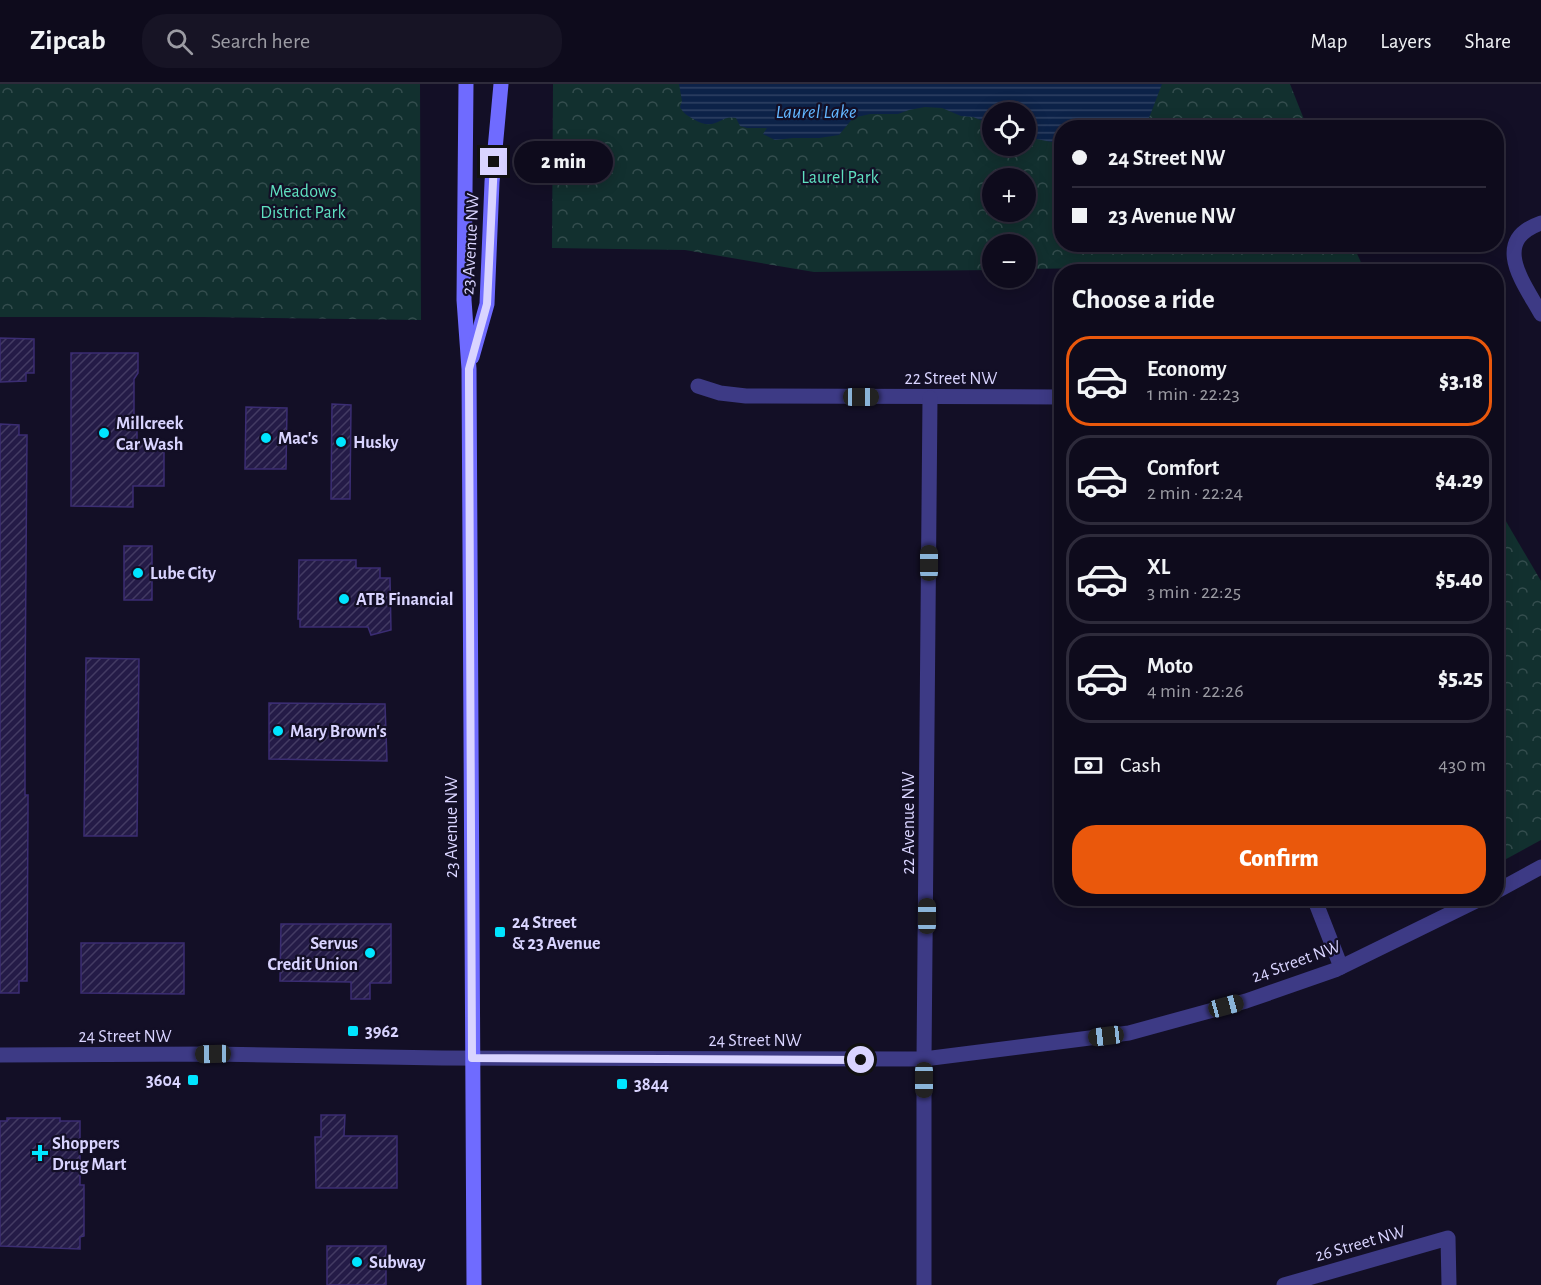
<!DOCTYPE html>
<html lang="en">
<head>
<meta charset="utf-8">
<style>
  :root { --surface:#0e0b1c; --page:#171425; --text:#f1f3f6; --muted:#9b9ba3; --line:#2e2b3b; --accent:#ea580c }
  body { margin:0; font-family:"Alegreya Sans",sans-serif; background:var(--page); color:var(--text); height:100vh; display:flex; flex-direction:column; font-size:22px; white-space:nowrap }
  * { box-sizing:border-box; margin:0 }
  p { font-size:20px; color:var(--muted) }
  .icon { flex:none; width:33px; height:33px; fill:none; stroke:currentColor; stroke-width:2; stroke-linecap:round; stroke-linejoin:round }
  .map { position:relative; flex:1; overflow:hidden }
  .details { position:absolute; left:1054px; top:180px; width:450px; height:642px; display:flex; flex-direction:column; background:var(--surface); border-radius:24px; box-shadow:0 3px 15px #0003,0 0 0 2px var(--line) }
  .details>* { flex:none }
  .top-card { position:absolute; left:1054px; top:36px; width:450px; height:132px; border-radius:24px; box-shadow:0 3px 15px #0003,0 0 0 2px var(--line); display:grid; align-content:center; height:132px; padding:0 18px; background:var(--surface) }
  .tools { position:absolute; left:982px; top:18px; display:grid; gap:12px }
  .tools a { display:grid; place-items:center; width:54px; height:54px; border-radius:50%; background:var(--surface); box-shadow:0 3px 15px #0003,0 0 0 2px var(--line); font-size:30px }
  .end { position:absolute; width:27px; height:27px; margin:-14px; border:8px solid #d9d4ff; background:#111; box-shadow:0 0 0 3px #111 }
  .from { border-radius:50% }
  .bubble { position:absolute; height:42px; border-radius:21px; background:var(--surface); box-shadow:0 3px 15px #0003,0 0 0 2px var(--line); font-size:20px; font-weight:800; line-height:42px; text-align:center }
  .car { position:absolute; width:18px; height:36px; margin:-18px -9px; border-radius:8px; box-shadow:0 0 4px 2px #0007; background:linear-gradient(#222 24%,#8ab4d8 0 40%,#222 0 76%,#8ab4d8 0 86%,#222 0) }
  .top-card b { display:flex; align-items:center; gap:21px; height:57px; font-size:22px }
  .top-card b+b { border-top:2px solid var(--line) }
  .top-card i { width:15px; height:15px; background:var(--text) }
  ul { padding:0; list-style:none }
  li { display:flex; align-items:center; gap:18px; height:90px; margin:0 12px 9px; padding:0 6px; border:3px solid var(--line); border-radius:24px }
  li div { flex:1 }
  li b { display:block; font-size:22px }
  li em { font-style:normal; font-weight:800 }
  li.on { border-color:var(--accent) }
  li>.icon { width:54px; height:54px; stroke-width:1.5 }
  h2 { padding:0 18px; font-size:27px; line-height:72px }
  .pay { display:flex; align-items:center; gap:15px; height:66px; padding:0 18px; font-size:22px }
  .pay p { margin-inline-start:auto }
  .action { display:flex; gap:12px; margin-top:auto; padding:12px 18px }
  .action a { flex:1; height:69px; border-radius:24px; background:var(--accent); color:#fff; font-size:24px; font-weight:800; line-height:69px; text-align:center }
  header { display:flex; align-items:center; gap:36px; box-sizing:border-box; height:84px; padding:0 30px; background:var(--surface); border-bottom:2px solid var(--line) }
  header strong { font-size:28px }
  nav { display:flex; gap:33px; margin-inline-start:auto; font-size:21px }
  .search { width:420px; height:54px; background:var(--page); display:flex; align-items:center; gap:15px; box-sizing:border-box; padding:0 21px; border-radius:24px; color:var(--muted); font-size:22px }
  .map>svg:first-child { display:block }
  .park { fill:url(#park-crowns); fill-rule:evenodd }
  .water { fill:url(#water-rules) }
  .building { fill:url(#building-hatch); stroke:#3b2d73; stroke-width:1.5 }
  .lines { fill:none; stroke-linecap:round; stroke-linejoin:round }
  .minor { stroke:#3d3a85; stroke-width:15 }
  .tertiary { stroke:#3d3a85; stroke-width:15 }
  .secondary { stroke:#6f6bff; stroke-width:15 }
  .route { stroke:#d9d4ff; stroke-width:8 }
  .poi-dot { fill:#00e5ff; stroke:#130f26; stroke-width:2 }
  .labels { text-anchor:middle; stroke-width:4.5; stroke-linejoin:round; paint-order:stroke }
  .park-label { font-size:18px; fill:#5fe0c0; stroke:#130f26 }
  .street-label { font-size:18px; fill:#d9d4ff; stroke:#130f26 }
  .poi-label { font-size:18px; font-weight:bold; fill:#d9d4ff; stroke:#130f26; text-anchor:start }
  .water-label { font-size:20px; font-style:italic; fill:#62b6ff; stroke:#130f26 }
</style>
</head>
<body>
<header>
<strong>Zipcab</strong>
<div class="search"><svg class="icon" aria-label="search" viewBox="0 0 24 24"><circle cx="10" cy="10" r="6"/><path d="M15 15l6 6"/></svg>Search here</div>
<nav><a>Map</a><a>Layers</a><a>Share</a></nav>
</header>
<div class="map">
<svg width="1541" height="1201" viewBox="0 0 1541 1201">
  <defs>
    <pattern id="park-crowns" width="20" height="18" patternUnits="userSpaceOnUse" patternTransform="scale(1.5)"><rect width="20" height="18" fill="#12302f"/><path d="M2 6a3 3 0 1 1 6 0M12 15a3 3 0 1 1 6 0" fill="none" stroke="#344d4e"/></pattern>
    <pattern id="water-rules" width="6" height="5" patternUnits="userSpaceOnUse" patternTransform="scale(1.5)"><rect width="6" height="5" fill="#0c2248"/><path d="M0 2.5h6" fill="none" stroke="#2f4163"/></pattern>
    <pattern id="building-hatch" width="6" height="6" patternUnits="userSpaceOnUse" patternTransform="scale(1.5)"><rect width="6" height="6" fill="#241b47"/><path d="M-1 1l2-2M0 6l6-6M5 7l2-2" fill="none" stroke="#433b63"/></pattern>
  </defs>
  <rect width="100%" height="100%" fill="#130f26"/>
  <g class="park">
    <polygon points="0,0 420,0 421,236 203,233 0,233"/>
    <path d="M553,0H1290L1307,43L1062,44V160L1353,161L1365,187L1253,188L1225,182L1026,185V160H993V186L814,188L685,166L552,164ZM993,28H1026V62H993ZM993,94H1026V128H993Z"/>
    <polygon points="1497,422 1541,497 1541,756 1497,780"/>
  </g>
  <path class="water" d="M679,0H1162L1149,34L1139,43L1062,44V60L1026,53V28H993V41L973,33L961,32L942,24L925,23L909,26L898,30H870L853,34L839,51L819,54H793L775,56L763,50L767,44H747L740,42L736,34C720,30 716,48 695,36C688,32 684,30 680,23L682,17Z"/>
  <g class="building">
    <polygon points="0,254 34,255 34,289 26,289 26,297 0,298"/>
    <polygon points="71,269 138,269 138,289 134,295 134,338 137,339 137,359 164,359 164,402 133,402 133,423 71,422"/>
    <polygon points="332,320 351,321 350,415 331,415"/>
    <polygon points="246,323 287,324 286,385 245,385"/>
    <polygon points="0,340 19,341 19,351 27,351 25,609 25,711 28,711 28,725 27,897 19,897 19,909 0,909"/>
    <rect x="124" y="462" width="28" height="54"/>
    <polygon points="299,476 356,476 356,484 380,484 380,494 390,494 391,546 371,551 368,543 300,543 300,535 298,535"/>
    <polygon points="86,574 139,575 137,752 84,752"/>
    <polygon points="269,619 385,620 387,677 269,675"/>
    <polygon points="281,840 391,840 391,899 370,899 370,915 351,915 351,898 280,897"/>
    <polygon points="81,859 184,859 184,910 81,909"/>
    <polygon points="321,1031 345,1031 344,1052 397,1052 397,1104 316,1104 315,1053 321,1053"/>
    <polygon points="7,1034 60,1034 60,1037 80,1037 80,1101 84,1101 84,1152 80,1153 80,1165 0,1162 0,1037 7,1037"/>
    <rect x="327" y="1162" width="59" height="39"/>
  </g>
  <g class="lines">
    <g class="minor">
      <path d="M1541,139C1490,157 1524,199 1541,230"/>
      <polyline points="698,302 720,309 746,312 1062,313"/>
      <polyline points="1314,814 1341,883"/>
      <polyline points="924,1201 924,975 930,314"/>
      <polyline points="1284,1201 1448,1154 1449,1201"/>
    </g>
    <g class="tertiary">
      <polyline points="1497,807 1541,783"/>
      <polyline points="0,971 213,970 442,974 924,975 1129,949 1246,917 1335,886 1482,814"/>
    </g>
    <g class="secondary">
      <polyline points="466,0 464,216 469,285 474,1201"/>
      <polyline points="472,273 487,220 492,98 501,0"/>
    </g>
  </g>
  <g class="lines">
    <polyline class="route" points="494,78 487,220 469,285 469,299 472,974 861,976"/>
  </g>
  <g class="poi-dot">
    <circle cx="104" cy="349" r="6"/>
    <circle cx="266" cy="354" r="6"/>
    <circle cx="341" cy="358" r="6"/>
    <circle cx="138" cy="489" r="6"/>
    <circle cx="344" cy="515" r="6"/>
    <circle cx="278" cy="647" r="6"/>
    <rect x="494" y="842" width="12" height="12" rx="3"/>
    <circle cx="370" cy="869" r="6"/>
    <rect x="347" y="941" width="12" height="12" rx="3"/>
    <rect x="187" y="990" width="12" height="12" rx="3"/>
    <rect x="616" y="994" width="12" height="12" rx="3"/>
    <path d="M37 1060h6v6h6v6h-6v6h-6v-6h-6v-6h6z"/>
    <circle cx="357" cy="1178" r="6"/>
  </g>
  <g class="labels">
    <g class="park-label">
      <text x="840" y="99">Laurel Park</text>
      <text x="303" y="113">Meadows<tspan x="303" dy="21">District Park</tspan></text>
    </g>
    <g class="street-label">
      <text transform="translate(470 160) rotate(-87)" y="6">23 Avenue NW</text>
      <text x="951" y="300">22 Street NW</text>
      <text transform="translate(908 739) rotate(-90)" y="6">22 Avenue NW</text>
      <text transform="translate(451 743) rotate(-90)" y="6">23 Avenue NW</text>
      <text transform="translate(1296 877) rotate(-20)" y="6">24 Street NW</text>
      <text x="125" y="958">24 Street NW</text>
      <text x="755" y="962">24 Street NW</text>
      <text transform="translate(1360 1159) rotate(-16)" y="6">26 Street NW</text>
    </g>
    <g class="poi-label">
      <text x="116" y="345">Millcreek<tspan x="116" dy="21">Car Wash</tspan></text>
      <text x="278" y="360">Mac's</text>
      <text x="353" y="364">Husky</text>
      <text x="150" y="495">Lube City</text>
      <text x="356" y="521">ATB Financial</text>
      <text x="290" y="653">Mary Brown's</text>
      <text x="512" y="844">24 Street<tspan x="512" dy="21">&amp; 23 Avenue</tspan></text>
      <text x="358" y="865" text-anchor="end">Servus<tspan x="358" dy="21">Credit Union</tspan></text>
      <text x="365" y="953">3962</text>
      <text x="181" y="1002" text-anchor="end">3604</text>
      <text x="634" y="1006">3844</text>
      <text x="52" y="1065">Shoppers<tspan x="52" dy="21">Drug Mart</tspan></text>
      <text x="369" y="1184">Subway</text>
    </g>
    <g class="water-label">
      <text x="816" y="34">Laurel Lake</text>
    </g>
  </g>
</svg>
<div class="tools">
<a><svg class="icon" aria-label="locate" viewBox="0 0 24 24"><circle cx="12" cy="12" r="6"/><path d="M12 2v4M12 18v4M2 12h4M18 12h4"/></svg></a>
<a>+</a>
<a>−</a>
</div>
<i class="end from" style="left:861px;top:976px"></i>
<i class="end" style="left:494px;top:78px"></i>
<div class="bubble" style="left:514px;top:57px;width:99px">2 min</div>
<i class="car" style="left:861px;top:313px;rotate:90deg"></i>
<i class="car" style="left:929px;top:479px;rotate:0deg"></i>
<i class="car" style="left:927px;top:832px;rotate:0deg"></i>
<i class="car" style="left:1226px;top:922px;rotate:75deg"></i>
<i class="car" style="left:1106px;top:952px;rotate:263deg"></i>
<i class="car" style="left:213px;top:970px;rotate:269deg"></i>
<i class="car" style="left:924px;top:996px;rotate:180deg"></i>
<div class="top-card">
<b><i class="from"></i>24 Street NW</b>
<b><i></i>23 Avenue NW</b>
</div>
<section class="details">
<h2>Choose a ride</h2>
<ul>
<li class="on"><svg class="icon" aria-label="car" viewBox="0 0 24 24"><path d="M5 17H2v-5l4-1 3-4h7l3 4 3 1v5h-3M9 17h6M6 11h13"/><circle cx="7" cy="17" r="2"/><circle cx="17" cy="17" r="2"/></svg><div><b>Economy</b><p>1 min · 22:23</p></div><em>$3.18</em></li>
<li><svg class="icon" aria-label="car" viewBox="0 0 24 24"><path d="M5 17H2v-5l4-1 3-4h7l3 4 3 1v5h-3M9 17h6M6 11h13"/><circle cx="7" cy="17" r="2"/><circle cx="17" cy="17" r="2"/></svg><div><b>Comfort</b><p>2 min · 22:24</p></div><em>$4.29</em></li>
<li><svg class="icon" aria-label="car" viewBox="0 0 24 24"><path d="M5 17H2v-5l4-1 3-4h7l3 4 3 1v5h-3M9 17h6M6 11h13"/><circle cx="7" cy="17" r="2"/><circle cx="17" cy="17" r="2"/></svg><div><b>XL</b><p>3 min · 22:25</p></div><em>$5.40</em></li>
<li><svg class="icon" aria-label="car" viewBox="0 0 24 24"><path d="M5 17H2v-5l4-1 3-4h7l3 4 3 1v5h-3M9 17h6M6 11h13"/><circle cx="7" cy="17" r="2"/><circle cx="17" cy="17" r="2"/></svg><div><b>Moto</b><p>4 min · 22:26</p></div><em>$5.25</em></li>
</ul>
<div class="pay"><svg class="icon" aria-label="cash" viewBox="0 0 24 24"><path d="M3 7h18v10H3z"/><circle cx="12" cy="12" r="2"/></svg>Cash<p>430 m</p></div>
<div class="action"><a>Confirm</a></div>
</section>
</div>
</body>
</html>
